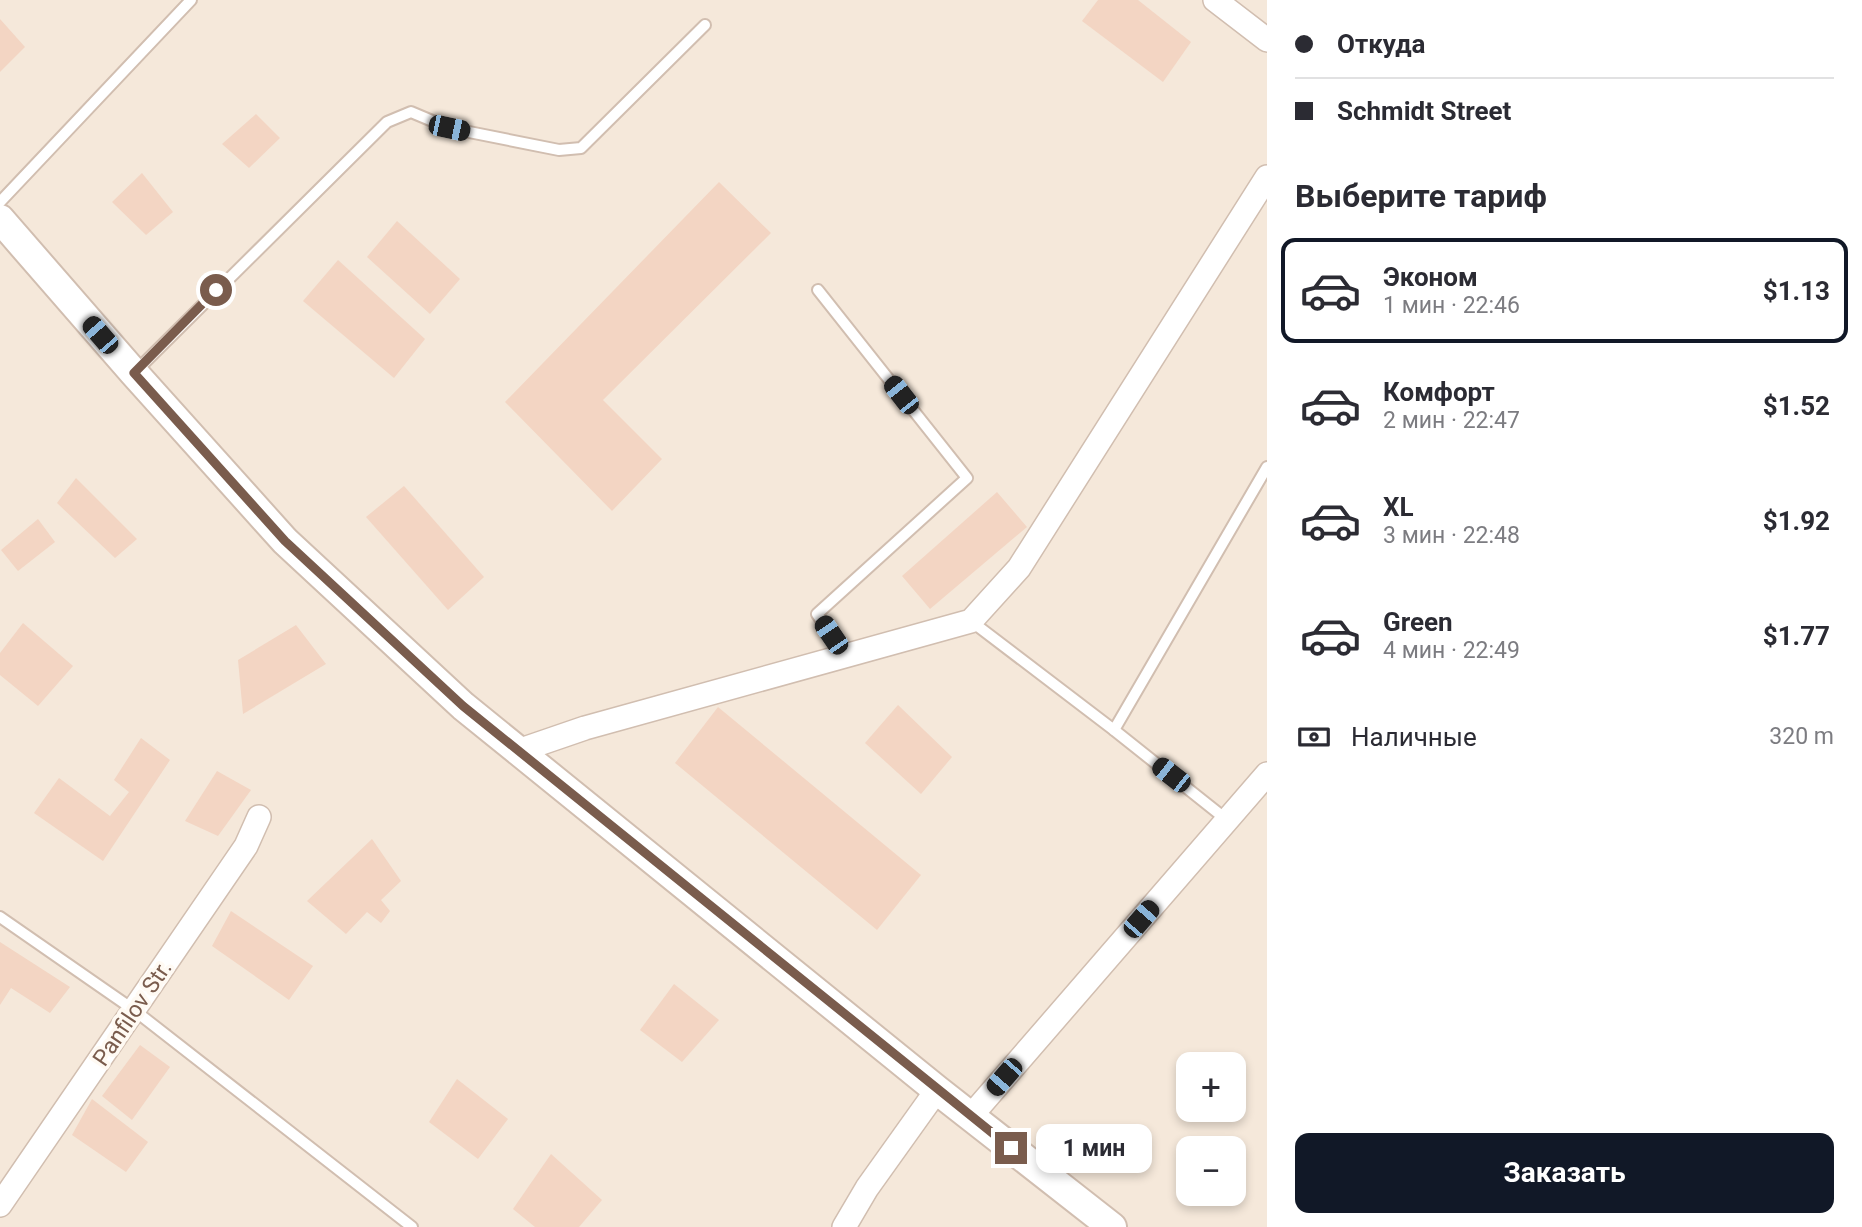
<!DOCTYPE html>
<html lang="ru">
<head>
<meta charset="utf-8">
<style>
  :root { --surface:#fff; --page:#f2f2f3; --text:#2b2b33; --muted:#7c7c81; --line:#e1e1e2; --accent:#111827 }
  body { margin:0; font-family:Roboto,sans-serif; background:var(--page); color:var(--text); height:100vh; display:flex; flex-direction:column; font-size:26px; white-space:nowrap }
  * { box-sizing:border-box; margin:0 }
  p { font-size:23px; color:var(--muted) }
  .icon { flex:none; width:38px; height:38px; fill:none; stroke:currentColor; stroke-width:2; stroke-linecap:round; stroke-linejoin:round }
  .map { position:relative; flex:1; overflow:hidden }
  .side { display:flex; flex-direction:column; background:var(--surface); width:595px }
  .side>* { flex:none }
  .banner { display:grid; align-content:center; height:154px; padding:0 28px; background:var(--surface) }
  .controls { position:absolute; left:1176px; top:1052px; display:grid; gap:14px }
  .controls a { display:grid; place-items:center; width:70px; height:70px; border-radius:14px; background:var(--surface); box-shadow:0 4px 10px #0003; font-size:35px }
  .end { position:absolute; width:32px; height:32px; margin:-16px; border:9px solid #7a5c4d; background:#fff; box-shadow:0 0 0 4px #fff }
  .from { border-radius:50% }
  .bubble { position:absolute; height:49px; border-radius:14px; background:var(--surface); box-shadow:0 4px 10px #0003; font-size:23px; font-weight:700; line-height:49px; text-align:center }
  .car { position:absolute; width:21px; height:42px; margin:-21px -10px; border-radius:9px; box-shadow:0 0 5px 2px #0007; background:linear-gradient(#222 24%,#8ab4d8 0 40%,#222 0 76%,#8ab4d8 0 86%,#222 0) }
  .banner b { display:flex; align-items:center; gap:24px; height:66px; font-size:26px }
  .banner b+b { border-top:2px solid var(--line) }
  .banner i { width:18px; height:18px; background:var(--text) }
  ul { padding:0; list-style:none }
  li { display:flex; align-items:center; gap:21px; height:105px; margin:0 14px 10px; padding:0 14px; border:4px solid transparent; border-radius:14px }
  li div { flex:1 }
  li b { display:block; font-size:26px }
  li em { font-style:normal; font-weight:700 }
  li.selected { border-color:var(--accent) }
  li>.icon { width:63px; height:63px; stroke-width:1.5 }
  h2 { padding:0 28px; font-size:32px; line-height:84px }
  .pay { display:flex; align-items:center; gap:18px; height:77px; padding:0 28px; font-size:26px }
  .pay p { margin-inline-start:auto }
  .button { display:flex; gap:14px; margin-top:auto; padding:14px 28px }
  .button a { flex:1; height:80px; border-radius:14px; background:var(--accent); color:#fff; font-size:28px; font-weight:700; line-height:80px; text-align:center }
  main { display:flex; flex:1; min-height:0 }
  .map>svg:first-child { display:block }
  .residential { fill:#f5e8da; fill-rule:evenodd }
  .building { fill:#f3d5c3 }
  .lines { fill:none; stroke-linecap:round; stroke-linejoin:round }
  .service-casing { stroke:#d1beb0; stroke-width:14 }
  .minor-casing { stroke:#d1beb0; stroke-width:26 }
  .tertiary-casing { stroke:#d1beb0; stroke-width:32 }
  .service { stroke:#fff; stroke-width:10 }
  .minor { stroke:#fff; stroke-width:23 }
  .tertiary { stroke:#fff; stroke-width:28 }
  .route { stroke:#7a5c4d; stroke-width:9 }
  .labels { text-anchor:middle; stroke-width:7; stroke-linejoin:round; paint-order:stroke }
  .street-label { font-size:23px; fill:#7a5c4d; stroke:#fffaf3 }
</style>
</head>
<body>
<main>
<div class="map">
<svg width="1267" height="1227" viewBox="0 0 1267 1227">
  <rect width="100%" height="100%" fill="#fdf6ec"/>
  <path class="residential" d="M0,0H1267V1227H0ZM1188,1064H1234V1110H1188ZM1188,1148H1234V1194H1188Z"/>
  <g class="building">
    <polygon points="1098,0 1138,0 1191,42 1163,82 1082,21"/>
    <polygon points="0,19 25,47 0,72"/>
    <polygon points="256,114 280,138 249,168 222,144"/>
    <polygon points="142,173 173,212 146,235 112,202"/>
    <polygon points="719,182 771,233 603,400 662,459 612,511 505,402"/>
    <polygon points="397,221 460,279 430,314 367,257"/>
    <polygon points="338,260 425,339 394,378 303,301"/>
    <polygon points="76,478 137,539 115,558 57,503"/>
    <polygon points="404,486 484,577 448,610 366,517"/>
    <polygon points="997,492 1027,527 930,609 902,576"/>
    <polygon points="38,519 55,542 18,571 1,550"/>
    <polygon points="23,623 73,666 38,706 0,675 0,653"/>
    <polygon points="296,625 326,664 243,714 238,660"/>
    <polygon points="898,705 952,757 921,794 865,743"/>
    <polygon points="718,707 921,875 877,930 675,763"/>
    <polygon points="141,738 170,760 103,861 34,813 59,778 110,816 129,792 114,780"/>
    <polygon points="217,771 251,790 218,836 185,821"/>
    <polygon points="372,839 401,881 381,900 390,911 381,923 367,912 346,934 307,901"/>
    <polygon points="231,911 313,966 289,1000 212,946"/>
    <polygon points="0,942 70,987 50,1013 11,988 0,1005"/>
    <polygon points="674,984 719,1020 682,1062 640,1030"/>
    <polygon points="140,1045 170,1067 132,1120 102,1096"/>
    <polygon points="457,1079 508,1119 478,1159 429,1122"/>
    <polygon points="92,1099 148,1142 126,1172 72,1135"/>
    <polygon points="551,1154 602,1200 579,1227 535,1227 513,1209"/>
  </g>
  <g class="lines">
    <defs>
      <g id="service">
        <polyline points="0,202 191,0"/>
        <polyline points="818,290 967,478 817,614 845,656"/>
        <polyline points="134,373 387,122 411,112 449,128 559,150 581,148 705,25"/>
        <polyline points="971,621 1114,730 1267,467"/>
        <polyline points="1114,730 1227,820"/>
        <polyline points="0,917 134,1010 412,1227"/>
      </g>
      <g id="minor">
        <polyline points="1215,0 1267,40"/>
        <polyline points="518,751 585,728 971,621 1019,568 1267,177"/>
        <polyline points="970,1117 1267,774"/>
        <polyline points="0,1205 246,846 259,817"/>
        <polyline points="844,1227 867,1188 937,1090"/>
      </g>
      <polyline id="tertiary" points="0,219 134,373 285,541 463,706 937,1090 1112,1227"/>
    </defs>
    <use href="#service" class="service-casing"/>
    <use href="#minor" class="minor-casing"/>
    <use href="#tertiary" class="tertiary-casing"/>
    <use href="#service" class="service"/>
    <use href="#minor" class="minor"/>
    <use href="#tertiary" class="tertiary"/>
  </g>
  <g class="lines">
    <polyline class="route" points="216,290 134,373 285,541 463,706 1011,1148"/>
  </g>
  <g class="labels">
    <g class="street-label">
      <text transform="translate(132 1013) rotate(-56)" y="8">Panfilov Str.</text>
    </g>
  </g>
</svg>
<div class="controls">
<a>+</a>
<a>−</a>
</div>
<i class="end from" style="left:216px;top:290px"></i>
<i class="end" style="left:1011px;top:1148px"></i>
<div class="bubble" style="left:1036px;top:1124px;width:116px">1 мин</div>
<i class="car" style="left:449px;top:128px;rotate:102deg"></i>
<i class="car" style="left:100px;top:335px;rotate:319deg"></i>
<i class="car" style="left:901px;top:395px;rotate:322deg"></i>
<i class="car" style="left:831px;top:635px;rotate:326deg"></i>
<i class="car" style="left:1171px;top:775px;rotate:308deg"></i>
<i class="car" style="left:1141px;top:919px;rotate:41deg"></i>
<i class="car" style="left:1004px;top:1077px;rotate:221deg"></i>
</div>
<section class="side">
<div class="banner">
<b><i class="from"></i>Откуда</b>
<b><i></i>Schmidt Street</b>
</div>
<h2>Выберите тариф</h2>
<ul>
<li class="selected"><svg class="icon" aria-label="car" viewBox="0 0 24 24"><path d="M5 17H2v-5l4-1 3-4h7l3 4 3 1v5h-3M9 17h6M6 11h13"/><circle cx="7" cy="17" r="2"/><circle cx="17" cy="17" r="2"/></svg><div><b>Эконом</b><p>1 мин · 22:46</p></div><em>$1.13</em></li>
<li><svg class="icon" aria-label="car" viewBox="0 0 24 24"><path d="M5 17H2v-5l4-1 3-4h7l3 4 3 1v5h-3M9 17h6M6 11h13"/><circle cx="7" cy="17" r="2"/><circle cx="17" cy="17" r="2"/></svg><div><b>Комфорт</b><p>2 мин · 22:47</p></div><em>$1.52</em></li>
<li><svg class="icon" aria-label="car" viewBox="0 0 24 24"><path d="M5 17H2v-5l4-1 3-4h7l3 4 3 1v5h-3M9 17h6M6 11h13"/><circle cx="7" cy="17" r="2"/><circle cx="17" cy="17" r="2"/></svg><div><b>XL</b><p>3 мин · 22:48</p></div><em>$1.92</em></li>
<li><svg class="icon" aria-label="car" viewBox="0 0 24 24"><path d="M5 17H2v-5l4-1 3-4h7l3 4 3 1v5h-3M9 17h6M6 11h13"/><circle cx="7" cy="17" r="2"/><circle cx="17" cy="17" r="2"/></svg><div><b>Green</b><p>4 мин · 22:49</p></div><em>$1.77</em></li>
</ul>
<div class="pay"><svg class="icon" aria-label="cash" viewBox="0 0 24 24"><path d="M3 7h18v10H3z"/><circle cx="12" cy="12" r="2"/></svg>Наличные<p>320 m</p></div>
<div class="button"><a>Заказать</a></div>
</section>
</main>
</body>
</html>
